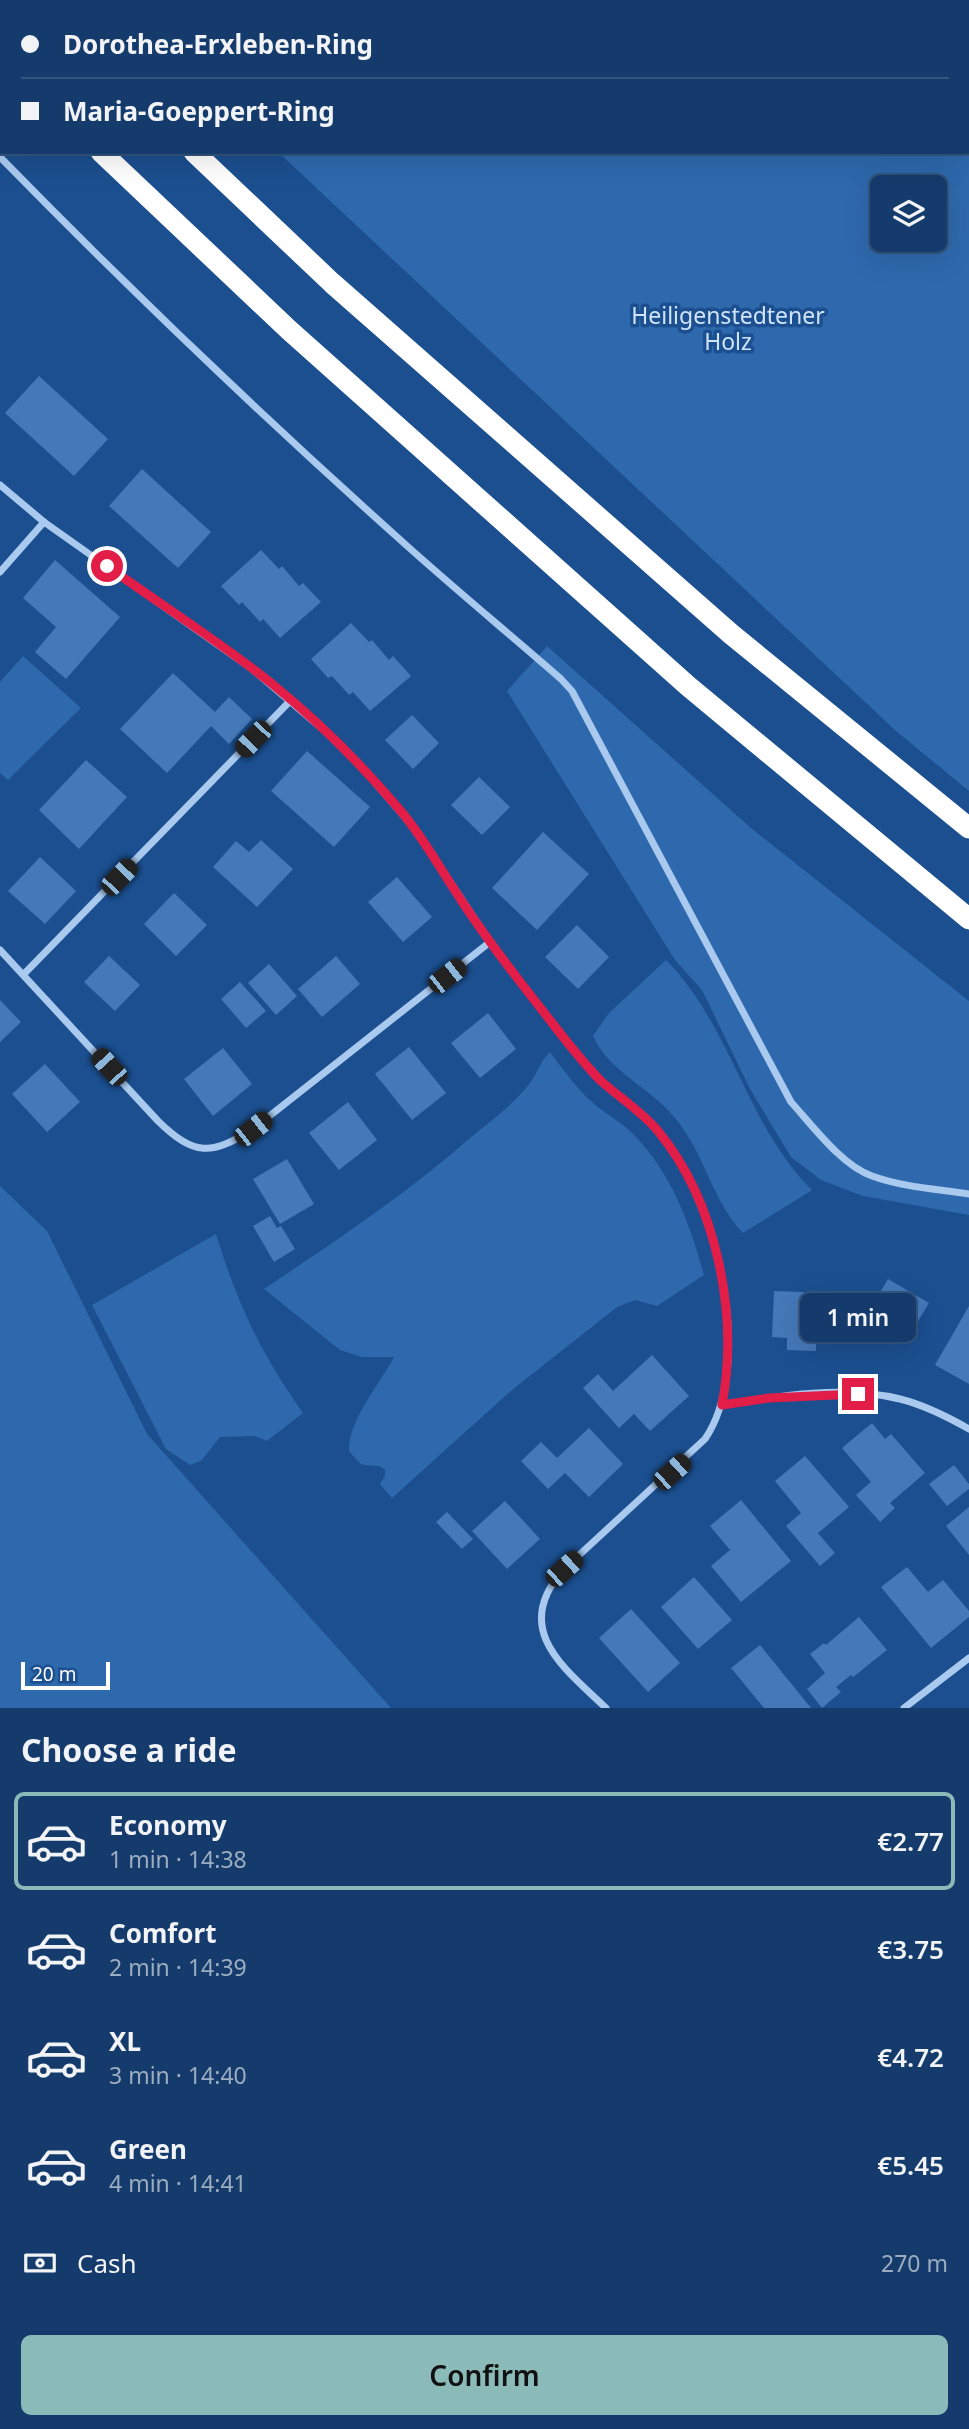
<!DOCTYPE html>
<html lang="en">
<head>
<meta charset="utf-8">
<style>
  :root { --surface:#143b6b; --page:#1d4271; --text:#f1f3f6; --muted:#9dadc1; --line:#33557e; --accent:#8bbbb9 }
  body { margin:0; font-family:"Noto Sans",sans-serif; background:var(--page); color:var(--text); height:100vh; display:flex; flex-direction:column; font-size:26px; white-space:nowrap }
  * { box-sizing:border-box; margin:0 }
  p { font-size:23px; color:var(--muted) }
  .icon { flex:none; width:38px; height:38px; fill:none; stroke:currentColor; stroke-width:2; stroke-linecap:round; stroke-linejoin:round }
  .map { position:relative; height:1708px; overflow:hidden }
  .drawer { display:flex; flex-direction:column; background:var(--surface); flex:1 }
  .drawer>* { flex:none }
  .hud { position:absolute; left:0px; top:0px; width:970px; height:154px; box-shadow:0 7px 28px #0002,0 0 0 2px var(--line); display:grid; align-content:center; height:154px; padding:0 21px; background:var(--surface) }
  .buttons { position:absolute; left:870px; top:175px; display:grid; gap:14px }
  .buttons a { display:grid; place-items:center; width:77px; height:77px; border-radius:10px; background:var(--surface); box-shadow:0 7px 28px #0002,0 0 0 2px var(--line); font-size:35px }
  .scale { position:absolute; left:21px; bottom:18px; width:89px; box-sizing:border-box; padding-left:7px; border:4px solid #fff; border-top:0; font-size:19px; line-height:24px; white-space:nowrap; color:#fff; -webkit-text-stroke:5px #1b4f8f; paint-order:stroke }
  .end { position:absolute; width:32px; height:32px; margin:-16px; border:9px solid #e11d48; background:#fff; box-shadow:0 0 0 4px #fff }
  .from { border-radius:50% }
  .bubble { position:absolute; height:49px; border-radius:10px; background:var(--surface); box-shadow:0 7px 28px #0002,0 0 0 2px var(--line); font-size:23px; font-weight:600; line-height:49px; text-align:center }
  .car { position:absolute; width:21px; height:42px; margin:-21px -10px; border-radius:9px; box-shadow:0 0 5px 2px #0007; background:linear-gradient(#222 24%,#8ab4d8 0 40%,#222 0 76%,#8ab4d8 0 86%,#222 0) }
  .hud b { display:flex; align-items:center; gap:24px; height:66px; font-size:26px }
  .hud b+b { border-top:2px solid var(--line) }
  .hud i { width:18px; height:18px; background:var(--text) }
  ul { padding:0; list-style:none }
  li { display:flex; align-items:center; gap:21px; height:98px; margin:0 14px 10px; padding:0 7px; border:4px solid transparent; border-radius:10px }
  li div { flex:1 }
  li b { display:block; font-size:26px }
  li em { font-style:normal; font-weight:600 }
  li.active { border-color:var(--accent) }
  li>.icon { width:63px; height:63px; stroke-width:1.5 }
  h2 { padding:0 21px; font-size:32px; line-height:84px }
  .pay { display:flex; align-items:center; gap:18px; height:77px; padding:0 21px; font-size:26px }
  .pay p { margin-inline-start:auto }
  .primary-button { display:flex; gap:14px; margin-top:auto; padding:14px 21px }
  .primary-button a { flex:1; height:80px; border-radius:10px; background:var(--accent); color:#111; font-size:28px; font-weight:600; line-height:80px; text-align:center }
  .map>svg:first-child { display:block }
  .green { fill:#2e69ad; fill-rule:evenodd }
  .building { fill:#4478b7 }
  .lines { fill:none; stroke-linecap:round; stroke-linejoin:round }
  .street { stroke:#a9c9ee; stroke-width:7 }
  .highway { stroke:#fff; stroke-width:21 }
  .route { stroke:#e11d48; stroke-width:9 }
  .labels { text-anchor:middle; stroke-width:7; stroke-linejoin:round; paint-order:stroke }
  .park-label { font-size:23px; fill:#cfe3fa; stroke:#1b4f8f }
</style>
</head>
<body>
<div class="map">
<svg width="969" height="1708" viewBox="0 0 969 1708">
  <rect width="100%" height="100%" fill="#1b4f8f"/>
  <g class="green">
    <path d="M116,0H969V791L896,731L278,152H968V2H118ZM934,187V240H882V187Z"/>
    <polygon points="547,646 751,828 969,1001 969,1215 863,1196 821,1180 791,1157 750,1089 702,990 675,960 507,691"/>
    <polygon points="23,656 81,708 8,780 0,773 0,682"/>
    <path d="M666,960C731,1025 746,1125 812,1190L743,1233C712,1201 704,1152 675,1118C650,1087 610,1073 593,1036L609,1013Z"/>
    <path d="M550,1052C563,1069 575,1087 592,1102C605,1114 622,1122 634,1135C672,1174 690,1224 704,1275L657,1306L635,1300L617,1307L512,1390L392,1498L380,1484L385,1476V1470L380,1466C361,1465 362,1467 349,1451C348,1420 380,1384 394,1357H362L340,1350L264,1289C335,1241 407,1194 471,1137C491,1121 515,1103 530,1083C538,1072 540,1061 550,1052Z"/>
    <polygon points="0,1186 47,1231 147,1434 391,1708 0,1708"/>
    <path d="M216,1234C238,1305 260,1352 303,1413L267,1441L254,1436L220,1437L201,1461L190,1465L166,1449L92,1305Z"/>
  </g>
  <g class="building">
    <polygon points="39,376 108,439 74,476 5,413"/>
    <polygon points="142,469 211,532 178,568 109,506"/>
    <polygon points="261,550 279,569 282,566 299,586 303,583 321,602 280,638 263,619 260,622 242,602 239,605 221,586"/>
    <polygon points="55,560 120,617 66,679 35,652 56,627 23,598"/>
    <polygon points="351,623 369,642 372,640 389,660 393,656 411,676 370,711 353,692 349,695 332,676 328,678 311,659"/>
    <polygon points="173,673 215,712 229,697 252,719 229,744 211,726 167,773 120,729"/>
    <polygon points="412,715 439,743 413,769 385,740"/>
    <polygon points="307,751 370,807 334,847 271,791"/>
    <polygon points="86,760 127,797 79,849 39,810"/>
    <polygon points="479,777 510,807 482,835 451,805"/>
    <polygon points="543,832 589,874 537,930 492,888"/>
    <polygon points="261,840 293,869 257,907 213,867 236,841 249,852"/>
    <polygon points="40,857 76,891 45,924 8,891"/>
    <polygon points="397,877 432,917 403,942 368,902"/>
    <polygon points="174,893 207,925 176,956 144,924"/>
    <polygon points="577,925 609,957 578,989 545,957"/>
    <polygon points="109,956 140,985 115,1011 84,982"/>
    <polygon points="336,956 360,984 322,1017 298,989"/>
    <polygon points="269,964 297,996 276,1015 248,983"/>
    <polygon points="240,982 266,1011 246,1028 221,999"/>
    <polygon points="0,1000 21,1022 0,1042"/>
    <polygon points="488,1013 516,1049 480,1078 451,1043"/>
    <polygon points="409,1047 446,1093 412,1120 375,1074"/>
    <polygon points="223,1048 252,1084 213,1116 184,1079"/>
    <polygon points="45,1064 80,1102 47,1132 12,1094"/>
    <polygon points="348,1102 377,1140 339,1170 309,1133"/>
    <polygon points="287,1159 314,1204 280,1224 253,1179"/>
    <polygon points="270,1216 277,1228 281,1226 295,1249 274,1262 253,1226"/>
    <polygon points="888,1279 929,1303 904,1344 864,1319"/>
    <polygon points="774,1291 833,1293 831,1338 816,1337 816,1351 787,1350 787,1338 772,1337"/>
    <polygon points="969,1306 969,1384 935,1365"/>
    <polygon points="652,1355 689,1396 650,1431 634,1414 619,1428 583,1388 598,1374 613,1391"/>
    <polygon points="872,1423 885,1439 891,1434 925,1473 890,1503 895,1508 880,1522 856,1495 871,1482 842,1448"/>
    <polygon points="589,1428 623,1464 589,1497 565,1473 548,1489 521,1461 541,1442 557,1458"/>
    <polygon points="805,1456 849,1507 818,1533 835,1553 820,1566 786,1526 801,1513 775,1481"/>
    <polygon points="954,1465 969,1484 969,1489 947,1506 929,1484"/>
    <polygon points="741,1500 791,1561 741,1602 711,1566 730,1550 710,1526"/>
    <polygon points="505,1501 540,1539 507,1569 472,1531"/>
    <polygon points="969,1507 969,1555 946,1526"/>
    <polygon points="447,1512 473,1539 462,1549 436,1522"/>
    <polygon points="907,1567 928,1592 943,1580 969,1611 969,1617 931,1648 881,1587"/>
    <polygon points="694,1577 732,1620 698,1649 661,1607"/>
    <polygon points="631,1609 680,1663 648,1692 599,1638"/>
    <polygon points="859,1617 887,1650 853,1677 851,1675 836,1687 841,1692 822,1708 807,1689 825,1673 810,1654 824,1643 826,1645"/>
    <polygon points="760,1645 811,1708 764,1708 731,1668"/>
  </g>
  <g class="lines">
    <g class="street">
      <path d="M0,157C128,288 260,414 396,536C450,585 506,631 561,679L572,691L791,1102C812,1125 842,1166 872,1176C902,1187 937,1189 969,1194"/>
      <polyline points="0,485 44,522 252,669 325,731 358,763 415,829 490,942"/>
      <polyline points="0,572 44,522"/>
      <path d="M0,950L158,1121C194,1156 211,1156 253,1129L490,942C525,987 558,1035 596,1076C611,1092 629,1103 645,1118C657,1128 667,1141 675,1155C720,1222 753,1368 705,1439L564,1569C510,1629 564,1668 606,1708"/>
      <polyline points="24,974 291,700"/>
      <path d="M722,1405C778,1396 843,1385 900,1399C924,1405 948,1417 969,1429"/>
      <polyline points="904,1708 969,1658"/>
    </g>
    <g class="highway">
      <polyline points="32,0 34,2"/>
      <polyline points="0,57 2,59"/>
      <polyline points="101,152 289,330 688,686 969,919"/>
      <polyline points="194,152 332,283 731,634 969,828"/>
    </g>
  </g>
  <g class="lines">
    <path class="route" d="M107,566C161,605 219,641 271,683C318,721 361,764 399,809C420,833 435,860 452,886C479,929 510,969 542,1010C561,1034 579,1059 601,1081C620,1098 642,1112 658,1131C717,1203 739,1315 722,1405L769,1398L858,1394"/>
  </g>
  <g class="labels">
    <g class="park-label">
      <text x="728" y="324">Heiligenstedtener<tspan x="728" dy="26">Holz</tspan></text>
    </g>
  </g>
</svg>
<div class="buttons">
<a><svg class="icon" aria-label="layers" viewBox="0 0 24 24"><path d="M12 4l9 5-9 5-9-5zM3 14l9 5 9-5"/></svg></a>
</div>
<div class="scale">20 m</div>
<i class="end from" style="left:107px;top:566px"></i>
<i class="end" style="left:858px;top:1394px"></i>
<div class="bubble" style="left:800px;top:1293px;width:116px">1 min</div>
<i class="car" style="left:253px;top:739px;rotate:224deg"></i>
<i class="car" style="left:119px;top:877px;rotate:44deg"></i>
<i class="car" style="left:447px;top:976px;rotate:52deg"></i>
<i class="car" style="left:109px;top:1067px;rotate:318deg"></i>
<i class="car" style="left:253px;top:1129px;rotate:52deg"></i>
<i class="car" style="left:672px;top:1472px;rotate:48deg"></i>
<i class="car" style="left:564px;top:1569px;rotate:48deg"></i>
<div class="hud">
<b><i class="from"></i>Dorothea-Erxleben-Ring</b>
<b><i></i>Maria-Goeppert-Ring</b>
</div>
</div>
<section class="drawer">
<h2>Choose a ride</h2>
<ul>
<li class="active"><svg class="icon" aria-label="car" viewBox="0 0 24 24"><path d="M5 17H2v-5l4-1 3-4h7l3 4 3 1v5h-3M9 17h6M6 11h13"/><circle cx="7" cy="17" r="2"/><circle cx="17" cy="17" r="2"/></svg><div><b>Economy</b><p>1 min · 14:38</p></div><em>€2.77</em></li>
<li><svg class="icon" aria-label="car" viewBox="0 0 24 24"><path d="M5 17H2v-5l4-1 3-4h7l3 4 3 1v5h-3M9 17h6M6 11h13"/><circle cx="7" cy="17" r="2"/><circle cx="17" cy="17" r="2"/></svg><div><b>Comfort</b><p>2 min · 14:39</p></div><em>€3.75</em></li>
<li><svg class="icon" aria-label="car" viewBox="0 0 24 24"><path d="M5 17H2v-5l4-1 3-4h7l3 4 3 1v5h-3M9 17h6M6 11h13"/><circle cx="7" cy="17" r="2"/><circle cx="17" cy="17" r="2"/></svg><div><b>XL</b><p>3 min · 14:40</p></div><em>€4.72</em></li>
<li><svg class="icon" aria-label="car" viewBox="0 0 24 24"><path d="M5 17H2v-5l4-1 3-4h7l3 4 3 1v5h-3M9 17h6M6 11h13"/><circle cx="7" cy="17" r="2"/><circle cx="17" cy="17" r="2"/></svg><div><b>Green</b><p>4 min · 14:41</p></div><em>€5.45</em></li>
</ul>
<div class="pay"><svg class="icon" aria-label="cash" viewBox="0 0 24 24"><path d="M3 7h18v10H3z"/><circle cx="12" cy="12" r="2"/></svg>Cash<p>270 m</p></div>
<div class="primary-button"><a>Confirm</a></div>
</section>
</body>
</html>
